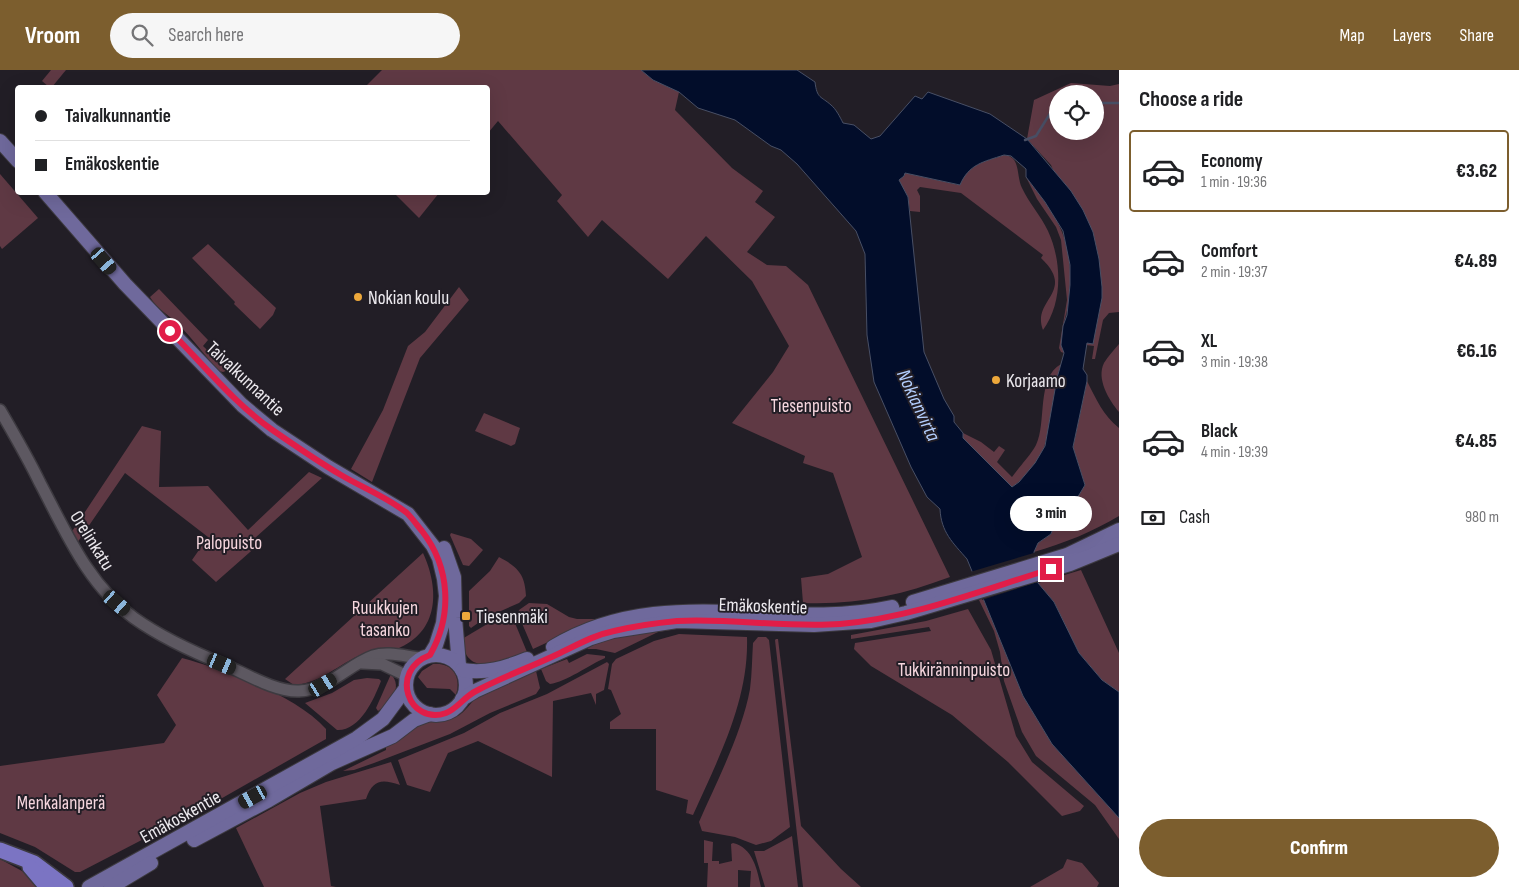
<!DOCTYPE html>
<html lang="en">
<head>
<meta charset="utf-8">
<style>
  :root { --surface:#fff; --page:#f6f6f6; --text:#202124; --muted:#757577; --line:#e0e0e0; --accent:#7c5e2e }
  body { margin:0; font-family:"Sofia Sans Condensed",sans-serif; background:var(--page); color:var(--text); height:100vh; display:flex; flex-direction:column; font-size:19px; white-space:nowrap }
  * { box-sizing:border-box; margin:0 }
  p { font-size:16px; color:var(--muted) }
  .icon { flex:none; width:28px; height:28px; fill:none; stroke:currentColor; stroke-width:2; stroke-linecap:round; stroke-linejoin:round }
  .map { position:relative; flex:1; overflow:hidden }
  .drawer { display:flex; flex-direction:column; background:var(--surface); width:400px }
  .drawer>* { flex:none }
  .guide { position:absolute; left:15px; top:15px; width:475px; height:110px; border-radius:5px; box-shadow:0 5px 20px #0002; display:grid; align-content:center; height:110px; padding:0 20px; background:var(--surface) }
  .tools { position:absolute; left:1049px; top:15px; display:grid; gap:10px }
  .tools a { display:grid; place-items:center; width:55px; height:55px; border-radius:50%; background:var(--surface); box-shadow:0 5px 20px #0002; font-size:25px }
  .end { position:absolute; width:22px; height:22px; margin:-11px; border:6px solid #e11d48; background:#fff; box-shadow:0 0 0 2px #fff }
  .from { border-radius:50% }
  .bubble { position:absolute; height:35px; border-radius:18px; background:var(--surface); box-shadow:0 5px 20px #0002; font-size:16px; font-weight:800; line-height:35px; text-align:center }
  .car { position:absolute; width:15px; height:30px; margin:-15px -8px; border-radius:6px; box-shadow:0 0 4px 1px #0007; background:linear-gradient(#222 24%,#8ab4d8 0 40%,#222 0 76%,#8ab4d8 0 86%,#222 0) }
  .guide b { display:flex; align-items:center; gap:18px; height:48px; font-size:19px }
  .guide b+b { border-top:1px solid var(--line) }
  .guide i { width:12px; height:12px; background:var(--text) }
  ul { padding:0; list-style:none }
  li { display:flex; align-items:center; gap:15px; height:82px; margin:0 10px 8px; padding:0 10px; border:2px solid transparent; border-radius:5px }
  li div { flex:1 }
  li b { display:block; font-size:19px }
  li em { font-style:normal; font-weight:800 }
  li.selected { border-color:var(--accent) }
  li>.icon { width:45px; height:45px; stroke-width:1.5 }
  h2 { padding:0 20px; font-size:22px; line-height:60px }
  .pay { display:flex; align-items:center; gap:12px; height:55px; padding:0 20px; font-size:19px }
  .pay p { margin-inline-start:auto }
  .action { display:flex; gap:10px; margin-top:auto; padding:10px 20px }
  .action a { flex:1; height:58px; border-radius:30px; background:var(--accent); color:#fff; font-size:20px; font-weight:800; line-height:58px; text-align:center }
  header { display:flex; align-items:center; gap:30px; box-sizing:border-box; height:70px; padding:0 25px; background:var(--accent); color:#fff }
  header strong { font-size:24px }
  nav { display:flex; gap:28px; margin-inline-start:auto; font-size:18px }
  .search { width:350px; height:45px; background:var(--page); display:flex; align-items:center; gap:12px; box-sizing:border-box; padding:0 18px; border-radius:28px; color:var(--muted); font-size:19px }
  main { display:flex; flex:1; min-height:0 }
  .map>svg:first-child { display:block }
  .green { fill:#5f3944; fill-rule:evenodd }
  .water { fill:#020d2a; stroke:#484f65; fill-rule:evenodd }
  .pier { fill:#221e26 }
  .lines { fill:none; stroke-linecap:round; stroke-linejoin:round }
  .stream { stroke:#484f65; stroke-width:2.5 }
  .minor-casing { stroke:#3d3a40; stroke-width:14 }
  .major-casing { stroke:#3d3a40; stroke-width:16 }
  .highway-casing { stroke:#3d3a40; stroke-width:18 }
  .minor { stroke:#5d5861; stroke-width:11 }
  .major { stroke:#6f699c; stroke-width:14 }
  .highway { stroke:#7b74c3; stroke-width:15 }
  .route { stroke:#e11d48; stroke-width:6 }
  .poi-dot { fill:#eda83b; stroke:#221e26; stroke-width:2 }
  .labels { text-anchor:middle; stroke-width:4; stroke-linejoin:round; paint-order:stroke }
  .poi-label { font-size:19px; fill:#ece9ee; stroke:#221e26; text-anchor:start }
  .street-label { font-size:19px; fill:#ece9ee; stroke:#221e26 }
  .park-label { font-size:19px; fill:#f6d6de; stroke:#221e26 }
  .water-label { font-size:20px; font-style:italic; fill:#b3cefe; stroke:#221e26 }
</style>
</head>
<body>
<header>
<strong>Vroom</strong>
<div class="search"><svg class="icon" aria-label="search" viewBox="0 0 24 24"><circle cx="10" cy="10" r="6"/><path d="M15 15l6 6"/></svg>Search here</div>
<nav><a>Map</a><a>Layers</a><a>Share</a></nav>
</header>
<main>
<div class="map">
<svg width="1119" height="817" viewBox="0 0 1119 817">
  <rect width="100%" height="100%" fill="#221e26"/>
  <g class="green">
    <polygon points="51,0 66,0 52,17 49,17 42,11"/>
    <path d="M382,0H641L653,10L679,22L675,40L732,98L763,121L755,132L775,147L747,182L767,195L786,196L808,215L950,507C899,526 856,535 803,533L801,508L828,504L862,487L833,403L803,393L805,386L732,353L773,302L789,276L752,211L706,166L668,209L602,150L588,167L557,131L562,125L498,51L488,63V18H368L366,16Z"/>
    <path d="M1071,13L1110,16L1119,14V242L1109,243L1103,250L1095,289H1092L1094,276L1086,275L1087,273H1093L1102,217L1051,95L1027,69L1034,30ZM1058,24H1095V61H1058Z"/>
    <path d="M1004,85C1021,86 1016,106 1022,118C1029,133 1041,146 1048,161C1062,191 1063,233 1043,260C1031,230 1077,222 1041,188L1043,185L961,123L920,117L917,120L920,126V142L910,141L908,127L898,110L904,106L905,103L959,115C969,94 983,92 1004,85Z"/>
    <polygon points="0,104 38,148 2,179 0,176"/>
    <path d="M1026,107C1061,152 1074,171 1069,230C1068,239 1065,247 1063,256C1062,264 1064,274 1064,283L1061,282L1059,278L1067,230L1061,170L1056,157L1037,129Z"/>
    <polygon points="394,123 439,123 419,148"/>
    <polygon points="208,174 276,238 273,245 260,259 234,234 235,232 192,188"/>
    <polygon points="459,217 469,230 420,288 372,412 351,399 383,340 408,276 425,262"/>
    <path d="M159,219L208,270L203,276L228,300L223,302L219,301C205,286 193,269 178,254C169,245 157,239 150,227Z"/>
    <path d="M1119,274V342C1109,330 1096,309 1104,293C1108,286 1114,280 1119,274Z"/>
    <path d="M1061,294C1053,320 1053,348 1045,374C1041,390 1025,408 1012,417L963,368V363L981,372L994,382L999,376L1005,380L997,392L1012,407C1019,397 1030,386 1036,375C1047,353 1036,308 1061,294Z"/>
    <path d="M1087,311C1096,329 1103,345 1119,358V446C1092,462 1065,473 1034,482L1038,473L1051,464L1055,453L1070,440L1085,415L1073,377Z"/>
    <polygon points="484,343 520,358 515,374 511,376 475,361"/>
    <polygon points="142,356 161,361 159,417 208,416 248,460 309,402 322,408 255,468 259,474 216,512 192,490 208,467 125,403 77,473 71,463"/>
    <polygon points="451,463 471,469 483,480 469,496 463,495 450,465"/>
    <path d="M423,483C440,520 439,562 397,579C388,583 374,579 363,584C338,594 322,613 294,615L285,609Z"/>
    <path d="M499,487C518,497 525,504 526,526L519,533L485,548L471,558L469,556V521L490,501Z"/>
    <polygon points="1081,500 1119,583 1119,622 1102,610 1079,583 1054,532 1038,513"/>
    <polygon points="983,528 1023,626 1052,674 1119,748 1119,769 1095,735 1036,686 1022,662 1004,611 1000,582 994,561 979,530"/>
    <polygon points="529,533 547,534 569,547 577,549 598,549 533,579 518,544 519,540"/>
    <polygon points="968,539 991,580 1016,666 1032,692 1084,736 1080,741 1062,746 1008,692 952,645 871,596 854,579 855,573 931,561 929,557 851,569 851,565 926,551"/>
    <path d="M508,544L512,546L527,582C504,593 465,609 462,569L499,547Z"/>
    <polygon points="665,556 708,558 676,559 658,562 615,583 596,579 587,579 600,570"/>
    <path d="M679,564L747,567C749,631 718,689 693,745L686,743L688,730L656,720V659H610V652L621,644L611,620L608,619L612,594L616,589L654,571Z"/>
    <path d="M758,567H766L769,570L790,757L771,771L756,775L735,767L702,761L699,752C717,711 742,663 750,619C752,604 752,588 753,573Z"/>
    <polygon points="776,569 778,569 801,756 841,799 861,817 803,817 775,570"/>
    <path d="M587,584L605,586V588C589,595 566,612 550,614L546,611L541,599L567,589L569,593Z"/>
    <path d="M182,588C226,600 295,625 326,659V669L217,731L80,802H75L35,777L0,763V696L164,673L176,655L157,625Z"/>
    <polygon points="607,592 609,594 604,620 596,624 596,635 591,623 553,631 552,707 478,671 448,683 430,722 407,715 398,690 464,663 500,643 547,624"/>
    <path d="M433,594C452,592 462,607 456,625L450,619L427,618L418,607L422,601Z"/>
    <path d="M536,601L540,618L536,624L490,643L450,664L374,693L354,700L343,701L386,680V677C399,669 411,656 426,652C437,650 446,652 456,647C466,642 470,632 479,626C496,614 518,609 536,601Z"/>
    <path d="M391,604C403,618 391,632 378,641L376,638Z"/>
    <path d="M367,608L379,609L381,611C374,629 360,661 337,660L305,633L332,623L354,610Z"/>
    <path d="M391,692L400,715C382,709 373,709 366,729L320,736L331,816L336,817H264L236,758L300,723L326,712Z"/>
    <polygon points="792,766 798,817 765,817 754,781 764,781"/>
    <path d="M704,770L713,772L712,791H719V794L732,791L731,774L733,773C753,778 757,799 761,817H748H750L751,801L738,800V817H707L708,793H704Z"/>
    <polygon points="0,789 31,806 40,817 0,817"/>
    <polygon points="1067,789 1082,793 1099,813 1097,817 1030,817 1063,798"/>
  </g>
  <path class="water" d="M641,0H797L815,12C817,29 821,26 831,35C836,39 840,47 843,53L854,55L871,69L880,66L915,26L922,29L928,22L990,44L1027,69L1071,121L1083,140L1093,162L1099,189L1102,217V228L1093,274L1087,273L1083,299L1087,305V311L1073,377L1085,415L1070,440L1055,453L1051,464L1038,473L1034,482L1038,513L1054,532L1079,583L1102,610L1119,622V748L1052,674L1023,626L967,489C953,473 941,462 940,439L927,427L911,397L874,312L867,265L865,184L856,161L797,94L781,80L771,76L735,50L698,38L679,22L653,10ZM1004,85L1011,86L1026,99V107L1045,132L1063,161L1070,195V215L1067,245L1063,256L1061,275L1064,283L1057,308L1045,376L1035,393L1019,412L1012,417L963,368V363L954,352V346L944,329L924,282L908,127L899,110L904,106L905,103L960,115C969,94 983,92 1004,85Z"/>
  <polygon class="pier" points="1037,482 1041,511 982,530 970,502"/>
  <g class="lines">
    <g class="stream">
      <polyline points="1095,33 1119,33"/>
      <polyline points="1025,70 1036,66 1051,42 1058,37"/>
    </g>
    <defs>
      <g id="minor">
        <path d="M0,340C14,364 28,388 40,413C66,462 88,515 134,548C162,568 193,582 225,595C246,604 276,622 299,621C328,620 348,595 373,586C388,581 407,587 422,588"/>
        <polyline points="362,593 382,594 407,606"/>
      </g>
      <g id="major">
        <polyline points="0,71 18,91"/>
        <polyline points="45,122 125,214 242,335 272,360 328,397 408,444 433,476 439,488 444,509 446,526 443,553 436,575 430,585"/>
        <polyline points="444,478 454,507 455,548 459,595"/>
        <polyline points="913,532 1067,485 1119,460"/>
        <path d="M553,577C663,511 776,562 892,537"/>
        <circle cx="436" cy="615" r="30"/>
        <path d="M462,600C485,604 505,598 527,589"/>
        <polyline points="462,629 475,621 591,568 613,561 677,551 814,555 871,551 906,543 1070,494 1119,474"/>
        <polyline points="194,770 269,730 332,693 393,666 414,650 430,644"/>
        <polyline points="89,817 357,668 383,649 406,618"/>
        <polyline points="111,817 151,793"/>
      </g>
      <g id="highway">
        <polyline points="0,780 34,793 66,817"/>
        <polyline points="30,797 47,817"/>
      </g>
    </defs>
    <use href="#minor" class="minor-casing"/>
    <use href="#major" class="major-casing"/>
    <use href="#highway" class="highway-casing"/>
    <use href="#minor" class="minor"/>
    <use href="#major" class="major"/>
    <use href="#highway" class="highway"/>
  </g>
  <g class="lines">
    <path class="route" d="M170,261C203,294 233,332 271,359C294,375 317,391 341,405C363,418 387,427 407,443C412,448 417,455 422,461C450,497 453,545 430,585C388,601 409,656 446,643C457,639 464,627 476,621C502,607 531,597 558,584C577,575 594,565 614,561C635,556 656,553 677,551C732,548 785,558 840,554C912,548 982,520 1051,499"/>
  </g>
  <g class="poi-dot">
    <circle cx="358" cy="227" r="5"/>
    <circle cx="996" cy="310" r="5"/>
    <rect x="461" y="541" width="10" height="10" rx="2.5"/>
  </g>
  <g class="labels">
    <g class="poi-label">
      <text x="368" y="234">Nokian koulu</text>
      <text x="1006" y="317">Korjaamo</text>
      <text x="476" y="553">Tiesenmäki</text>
    </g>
    <g class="street-label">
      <text transform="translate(246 308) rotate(43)" y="7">Taivalkunnantie</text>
      <text transform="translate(93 470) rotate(58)" y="7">Orelinkatu</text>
      <text transform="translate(763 535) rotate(2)" y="7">Emäkoskentie</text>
      <text transform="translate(180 746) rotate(-29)" y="7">Emäkoskentie</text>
    </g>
    <g class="park-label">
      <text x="811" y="342">Tiesenpuisto</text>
      <text x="229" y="479">Palopuisto</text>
      <text x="385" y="544">Ruukkujen<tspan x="385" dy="22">tasanko</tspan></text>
      <text x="954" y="606">Tukkiränninpuisto</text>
      <text x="61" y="739">Menkalanperä</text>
    </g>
    <g class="water-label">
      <text transform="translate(919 335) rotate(65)" y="7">Nokianvirta</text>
    </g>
  </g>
</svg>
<div class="tools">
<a><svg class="icon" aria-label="locate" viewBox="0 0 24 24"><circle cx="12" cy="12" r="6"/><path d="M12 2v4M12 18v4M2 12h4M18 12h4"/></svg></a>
</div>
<i class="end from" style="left:170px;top:261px"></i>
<i class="end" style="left:1051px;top:499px"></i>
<div class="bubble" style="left:1010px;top:426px;width:82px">3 min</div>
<i class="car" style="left:104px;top:191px;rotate:139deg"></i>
<i class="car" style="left:117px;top:533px;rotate:131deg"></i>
<i class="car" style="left:222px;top:594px;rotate:113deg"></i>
<i class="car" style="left:323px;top:615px;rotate:59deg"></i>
<i class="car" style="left:253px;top:727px;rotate:241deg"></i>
<div class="guide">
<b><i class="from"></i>Taivalkunnantie</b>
<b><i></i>Emäkoskentie</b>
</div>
</div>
<section class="drawer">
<h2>Choose a ride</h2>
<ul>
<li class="selected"><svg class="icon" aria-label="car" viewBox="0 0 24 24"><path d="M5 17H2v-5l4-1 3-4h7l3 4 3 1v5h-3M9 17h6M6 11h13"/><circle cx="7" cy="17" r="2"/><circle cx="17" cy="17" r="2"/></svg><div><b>Economy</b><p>1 min · 19:36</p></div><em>€3.62</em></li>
<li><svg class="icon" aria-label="car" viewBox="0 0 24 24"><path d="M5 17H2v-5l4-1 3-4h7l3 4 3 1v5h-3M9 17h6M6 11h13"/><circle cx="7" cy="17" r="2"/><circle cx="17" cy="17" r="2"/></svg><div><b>Comfort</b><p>2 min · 19:37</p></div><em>€4.89</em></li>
<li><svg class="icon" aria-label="car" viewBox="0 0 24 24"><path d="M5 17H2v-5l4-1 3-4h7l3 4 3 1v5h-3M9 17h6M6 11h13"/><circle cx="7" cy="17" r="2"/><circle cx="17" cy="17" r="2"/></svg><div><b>XL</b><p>3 min · 19:38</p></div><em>€6.16</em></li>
<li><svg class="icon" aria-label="car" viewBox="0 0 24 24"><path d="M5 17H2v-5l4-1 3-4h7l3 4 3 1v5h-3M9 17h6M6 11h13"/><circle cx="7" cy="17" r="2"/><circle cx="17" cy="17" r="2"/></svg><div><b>Black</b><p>4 min · 19:39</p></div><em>€4.85</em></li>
</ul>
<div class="pay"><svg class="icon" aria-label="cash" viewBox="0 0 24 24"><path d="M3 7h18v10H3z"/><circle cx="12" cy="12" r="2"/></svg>Cash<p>980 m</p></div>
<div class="action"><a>Confirm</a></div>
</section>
</main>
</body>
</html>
